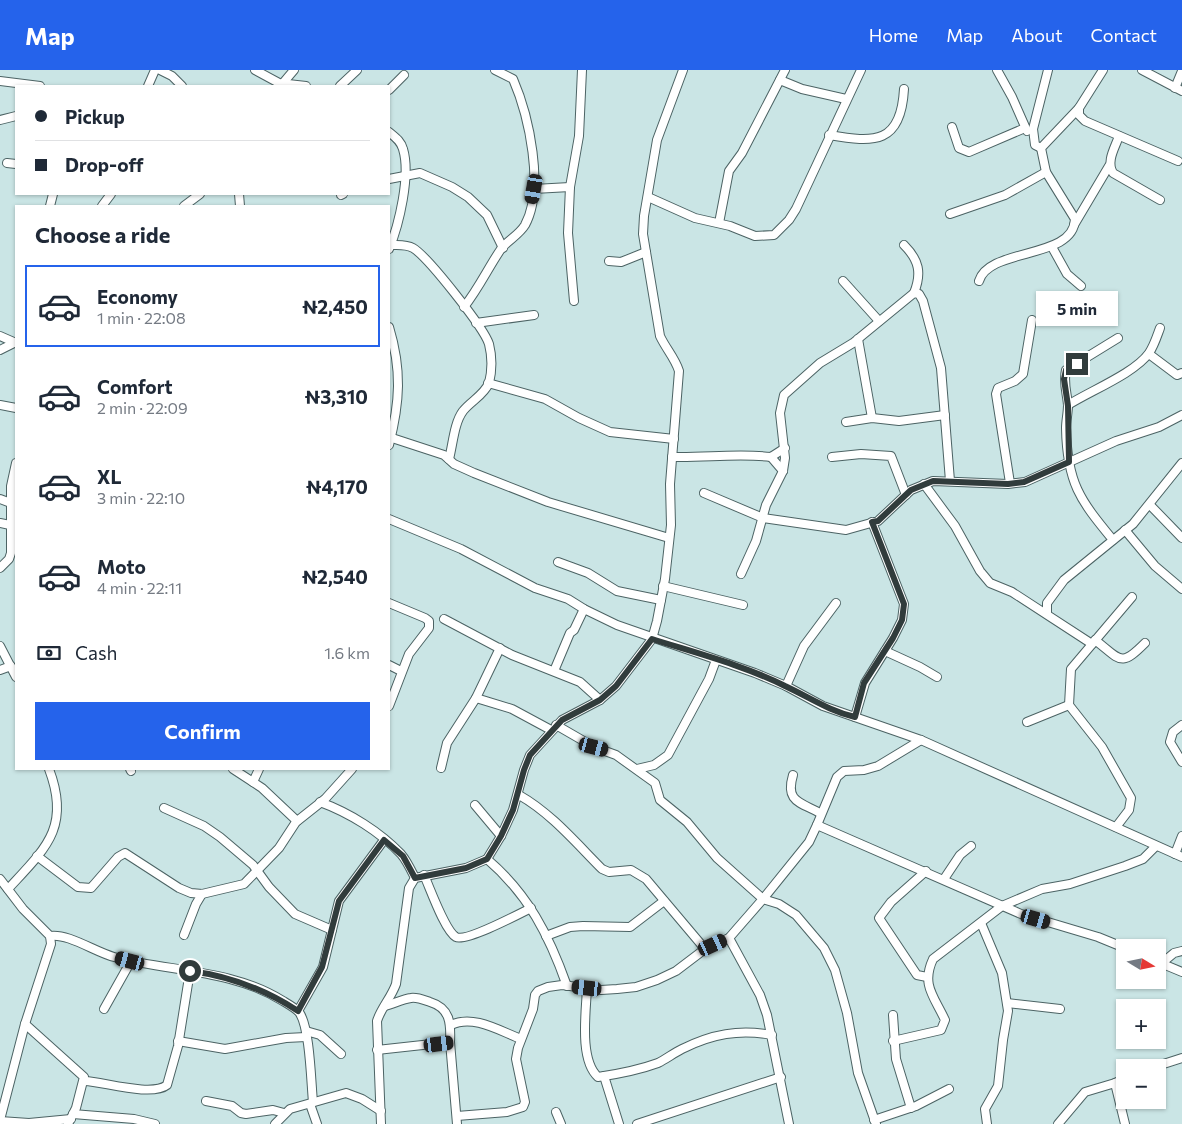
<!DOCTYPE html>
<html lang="en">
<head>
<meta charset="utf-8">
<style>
  :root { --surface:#fff; --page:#f6f6f7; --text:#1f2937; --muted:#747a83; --line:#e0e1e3; --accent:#2563eb }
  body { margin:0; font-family:Commissioner,sans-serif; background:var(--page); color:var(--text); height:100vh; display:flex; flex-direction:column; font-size:19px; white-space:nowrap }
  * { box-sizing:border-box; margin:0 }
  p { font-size:16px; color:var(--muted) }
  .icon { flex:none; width:28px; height:28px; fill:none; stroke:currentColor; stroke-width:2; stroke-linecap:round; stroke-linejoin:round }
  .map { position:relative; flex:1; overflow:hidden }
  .side { position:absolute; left:15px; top:135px; width:375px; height:565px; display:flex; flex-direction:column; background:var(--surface); border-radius:0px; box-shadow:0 1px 4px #0004 }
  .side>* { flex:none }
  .guide { position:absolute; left:15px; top:15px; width:375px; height:110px; border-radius:0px; box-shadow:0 1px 4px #0004; display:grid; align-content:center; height:110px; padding:0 20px; background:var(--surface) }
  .needle { width:32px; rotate:100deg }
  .tools { position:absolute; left:1116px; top:869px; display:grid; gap:10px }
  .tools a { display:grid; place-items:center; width:50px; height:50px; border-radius:0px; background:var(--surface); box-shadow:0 1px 4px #0004; font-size:25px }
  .end { position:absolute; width:22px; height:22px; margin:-11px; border:6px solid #313c3c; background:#fff; box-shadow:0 0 0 2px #fff }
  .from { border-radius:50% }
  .bubble { position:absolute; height:35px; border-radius:0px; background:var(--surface); box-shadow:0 1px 4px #0004; font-size:16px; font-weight:700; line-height:35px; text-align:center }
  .car { position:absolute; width:15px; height:30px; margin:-15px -8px; border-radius:6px; box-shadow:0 0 4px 1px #0007; background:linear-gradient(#222 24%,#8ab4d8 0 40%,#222 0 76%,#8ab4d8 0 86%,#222 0) }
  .guide b { display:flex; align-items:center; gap:18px; height:48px; font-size:19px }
  .guide b+b { border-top:1px solid var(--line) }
  .guide i { width:12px; height:12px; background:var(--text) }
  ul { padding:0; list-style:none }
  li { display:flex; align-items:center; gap:15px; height:82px; margin:0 10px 8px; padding:0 10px; border:2px solid transparent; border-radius:0px }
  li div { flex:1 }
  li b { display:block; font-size:19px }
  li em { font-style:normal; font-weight:700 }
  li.selected { border-color:var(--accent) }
  li>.icon { width:45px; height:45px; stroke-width:1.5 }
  h2 { padding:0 20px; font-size:22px; line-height:60px }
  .pay { display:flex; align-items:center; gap:12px; height:55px; padding:0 20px; font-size:19px }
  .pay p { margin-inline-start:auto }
  .cta { display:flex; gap:10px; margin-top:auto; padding:10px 20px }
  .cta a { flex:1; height:58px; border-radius:0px; background:var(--accent); color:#fff; font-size:20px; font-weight:700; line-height:58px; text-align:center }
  header { display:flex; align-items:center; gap:30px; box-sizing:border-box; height:70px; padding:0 25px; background:var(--accent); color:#fff }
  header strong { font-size:24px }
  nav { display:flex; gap:28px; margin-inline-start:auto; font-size:18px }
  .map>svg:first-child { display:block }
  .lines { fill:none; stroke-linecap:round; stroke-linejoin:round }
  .minor-casing { stroke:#4c6364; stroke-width:10 }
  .minor { stroke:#fff; stroke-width:8 }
  .route { stroke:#313c3c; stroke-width:6 }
</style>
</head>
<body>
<header>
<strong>Map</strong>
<nav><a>Home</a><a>Map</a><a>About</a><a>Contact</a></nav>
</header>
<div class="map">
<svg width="1182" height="1054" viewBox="0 0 1182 1054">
  <rect width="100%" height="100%" fill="#cae5e5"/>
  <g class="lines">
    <defs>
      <g id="minor">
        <polyline points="160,0 172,6 182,16"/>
        <polyline points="255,0 279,13 306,16"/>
        <polyline points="997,0 1012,27 1027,61"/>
        <polyline points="1142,0 1182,21"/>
        <polyline points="780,10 802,19 846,29"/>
        <polyline points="0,11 40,16"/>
        <polyline points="283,13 294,0"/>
        <polyline points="148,16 155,0"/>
        <polyline points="340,16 357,0"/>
        <polyline points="1175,18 1182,1"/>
        <polyline points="389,20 404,5"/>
        <polyline points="1079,38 1079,45 1085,51 1178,91"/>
        <polyline points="0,50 16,46"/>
        <polyline points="952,57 959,78 969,82 1025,58"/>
        <path d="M389,62C395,67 401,71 403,79C411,105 399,155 389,179"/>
        <path d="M829,65C875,73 901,74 904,19"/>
        <path d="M1119,66C1115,78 1106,91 1113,103L1160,130"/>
        <polyline points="1041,78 1035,75 1033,59 1048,0"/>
        <polyline points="7,93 16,94"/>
        <polyline points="389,109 420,103 452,117 468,127 487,145 503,178"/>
        <polyline points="534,119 570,117"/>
        <polyline points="239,124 240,136"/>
        <polyline points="341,125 343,124"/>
        <polyline points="648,127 695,148 730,156 755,166 774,165 789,150 796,139 861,0"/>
        <polyline points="50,136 53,124"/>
        <polyline points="102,136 111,124"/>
        <polyline points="184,136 200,124"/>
        <polyline points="950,144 1005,125 1046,102"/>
        <polyline points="719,153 729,101 742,83 785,0"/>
        <polyline points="1074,155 1109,96"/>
        <path d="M391,175C398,175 406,174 413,178C428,187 484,258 489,274C492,286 492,301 489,313C484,325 471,331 463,341C454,353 453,374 449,389"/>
        <path d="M904,175C919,190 922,203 914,223"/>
        <polyline points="1052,177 1067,204 1081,216"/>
        <polyline points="609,191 621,192 646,182"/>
        <polyline points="843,211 879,251"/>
        <path d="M979,211C989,177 1074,190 1075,149L1046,102L1041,78L1079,38L1103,0"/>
        <polyline points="574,231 568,163 570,117 579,66 582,0"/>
        <path d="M464,237C479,218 488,198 501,179C508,170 519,165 525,155C545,118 529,46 513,9L495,0"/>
        <polyline points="476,253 534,245"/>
        <path d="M389,257C402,300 400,332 389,375"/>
        <polyline points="0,266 16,273"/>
        <polyline points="858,269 872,348"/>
        <polyline points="0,280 14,273"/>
        <polyline points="1149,284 1177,305 1182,303"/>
        <polyline points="488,313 545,329 579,348 610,362 674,369"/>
        <polyline points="0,335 16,338"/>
        <path d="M1068,335C1090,321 1135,303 1149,283C1154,276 1157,266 1160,258"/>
        <polyline points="846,352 872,348 899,351 945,345"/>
        <polyline points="389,367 444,385 454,394 474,403 548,432 669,468"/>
        <path d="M672,387C705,388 738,383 771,387L785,378"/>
        <polyline points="771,387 783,401"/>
        <polyline points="832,387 861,384 891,386 906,425"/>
        <polyline points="1010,413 996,324 998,318 1015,311 1023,304 1032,250"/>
        <polyline points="924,414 955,456 980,501 990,513 1012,522 1092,574"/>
        <polyline points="704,423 763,448 846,460 878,451 911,420 933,411 1008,414 1025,412 1116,371 1159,357 1182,345"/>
        <polyline points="0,429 16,435"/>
        <polyline points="1150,435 1182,468"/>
        <polyline points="389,449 461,479 535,518 568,529 584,539 617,555 755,603 786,616 823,636 921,670 1182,787"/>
        <polyline points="0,453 10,455"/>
        <polyline points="1125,460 1155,496 1182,519"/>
        <path d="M1113,470C1080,430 1067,413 1066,358C1066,351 1068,343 1068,335C1067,323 1063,312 1066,300L1118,268"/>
        <polyline points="558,492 588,503 617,521 661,530"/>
        <polyline points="0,498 9,489 11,483 11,416 16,393"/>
        <polyline points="741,504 756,471 766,435 783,401 785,388 780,343 784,325 820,293 853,273 914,223 919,224 923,231 941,298 950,411"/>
        <polyline points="663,516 743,535"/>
        <polyline points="389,533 425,548 429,551 429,558 409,584 389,636"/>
        <polyline points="1047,543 1047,533 1064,510 1133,454 1182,393"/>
        <polyline points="444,549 512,585 580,612 600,630"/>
        <path d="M1095,570C1121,590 1120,598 1145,573"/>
        <polyline points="0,576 16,607"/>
        <polyline points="885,581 920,597 937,607"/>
        <polyline points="389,595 401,601"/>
        <polyline points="0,600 11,596"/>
        <polyline points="554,601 570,563 574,560 584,539"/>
        <polyline points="786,616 804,576 836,533"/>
        <polyline points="476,628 512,639 551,660"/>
        <polyline points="855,647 865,613 893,568 902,550 904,534 872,452"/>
        <polyline points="1027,652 1069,635"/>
        <polyline points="556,655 594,677 616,685 655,713 660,730 687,752 717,788 763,829 809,772 817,755 1021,844 1098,867 1125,878"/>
        <polyline points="1182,655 1173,662 1170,672 1182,692"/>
        <polyline points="441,698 447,673 476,628 500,578"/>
        <polyline points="130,699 131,701"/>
        <polyline points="233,699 262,718 297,751"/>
        <polyline points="637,699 654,695 668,685 709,609 716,590"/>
        <path d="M793,705C785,732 800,732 820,743"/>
        <polyline points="253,712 259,699"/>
        <path d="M519,725C551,743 576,773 602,799L609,802L631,800L646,809L705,879"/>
        <path d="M320,732C350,743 380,762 401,784C407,791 411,800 415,808"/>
        <polyline points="475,735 501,766"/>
        <polyline points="164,738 204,756 220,767 253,795 269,817 295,844 332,860"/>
        <polyline points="817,755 837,707 844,701 864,700 878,696 921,670"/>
        <polyline points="1116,757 1129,740 1131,728 1102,677 1069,635 1071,599 1132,527"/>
        <polyline points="1175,784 1182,766"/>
        <polyline points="37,786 78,817 91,818 118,787 125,783 179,818 191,823 202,824 244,814 279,778 296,752 325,729 352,699"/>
        <path d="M487,789C528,824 549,865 567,916"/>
        <polyline points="926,801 891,832 879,848 917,905 927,907"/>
        <path d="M424,805C430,818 445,861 456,867C466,872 519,844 531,838"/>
        <polyline points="0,809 23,839 50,866 51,874 25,954 0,1050"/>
        <polyline points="944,809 960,785 971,776"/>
        <path d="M8,819C46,778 71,757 49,699"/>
        <polyline points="981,853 1002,903 1008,941 1003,970 998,1016 985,1039 987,1054"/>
        <polyline points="184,865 196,834 202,824"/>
        <path d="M50,866C68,863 95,882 114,887C171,902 232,899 283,931C288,934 295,938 299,942C310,957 311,1012 313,1032"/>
        <polyline points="546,866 570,857 583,856 630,857 664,831"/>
        <polyline points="729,868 760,925 767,945 789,1054"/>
        <polyline points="1158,892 1182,902"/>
        <polyline points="1162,893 1174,883 1182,881"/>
        <path d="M587,918C586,942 579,990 598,1007C618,1004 639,1000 658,993C666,989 674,983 682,979C712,964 739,959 772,965"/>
        <polyline points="1007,933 1060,939"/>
        <path d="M385,936C393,934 403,929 411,928C417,927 424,930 430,932C450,938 451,953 450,972"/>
        <polyline points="104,939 131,891"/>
        <polyline points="298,941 323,897 339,831 384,770"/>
        <polyline points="893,945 896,989 911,1038"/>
        <polyline points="25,954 84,1007 76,1038 68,1054"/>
        <path d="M451,955C473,944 500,961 521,969"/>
        <polyline points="306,961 320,965 341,984"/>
        <polyline points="178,971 225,979 286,968 306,967"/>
        <path d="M893,971L941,960L945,950C934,926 921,915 933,889L1002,836L1042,819L1070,814L1125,796L1143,789L1156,776"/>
        <polyline points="377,980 450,972 457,1054"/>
        <polyline points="1151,998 1182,988"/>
        <polyline points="604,1006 619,1054"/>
        <polyline points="1125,1008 1115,1013 1125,1054"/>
        <path d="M85,1011C104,1012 152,1027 167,1015L178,976L190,901"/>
        <polyline points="206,1031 232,1036 241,1043 246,1044 273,1040 284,1043"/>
        <polyline points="310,1034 317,1054"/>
        <polyline points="556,1042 561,1054"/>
        <polyline points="73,1044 134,1049 155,1054"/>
        <polyline points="457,1046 507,1042 523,1037 525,1032 516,989 518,978 533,939 535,925 538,921 548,917 562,915 601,920 617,919 636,917 657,910 676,901 705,879 729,868 763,829 779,834 796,845 824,878 835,900 847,943 858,1003 876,1054"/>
        <polyline points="874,1050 916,1036 949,1019"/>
        <polyline points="0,1051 29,1053 71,1049"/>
        <polyline points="275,1054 290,1039 346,1023 362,1029 381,1041"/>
        <path d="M381,1054L377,951C381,938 391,928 396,914L409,818L415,808L466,798L487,789L501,766L513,740L524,700L530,685L562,650L600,630L616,616L652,569L657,551L665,509L671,455L670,414L679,301C675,288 666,279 660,266L643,164L644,146L657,70L683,0"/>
        <polyline points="637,1054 781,1007"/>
        <polyline points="1058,1054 1085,1022 1115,1013"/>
      </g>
    </defs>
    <use href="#minor" class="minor-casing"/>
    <use href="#minor" class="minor"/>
  </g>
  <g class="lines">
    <path class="route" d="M190,901C230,906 264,919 298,941L322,897L339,831L384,770L403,786L415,808L466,798L487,789L501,766L513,740L524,700L530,685L562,650L600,630L616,616L652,569C696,583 743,595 785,616C809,627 829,641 855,647L864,613L893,568L902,550L904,534L872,452L878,451L911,420L933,411L1008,414L1024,412L1069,392L1068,336L1064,309L1066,300L1077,294"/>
  </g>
</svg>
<div class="tools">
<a><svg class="needle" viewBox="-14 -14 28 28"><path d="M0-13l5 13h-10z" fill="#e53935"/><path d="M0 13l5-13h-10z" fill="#747a83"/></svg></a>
<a>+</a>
<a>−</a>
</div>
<i class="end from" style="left:190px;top:901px"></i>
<i class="end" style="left:1077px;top:294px"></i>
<div class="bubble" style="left:1036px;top:221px;width:82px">5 min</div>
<i class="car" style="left:534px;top:119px;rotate:190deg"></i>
<i class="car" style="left:594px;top:677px;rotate:105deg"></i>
<i class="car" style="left:1036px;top:849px;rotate:106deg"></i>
<i class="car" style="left:713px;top:875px;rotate:65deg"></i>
<i class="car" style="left:130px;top:891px;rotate:285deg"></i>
<i class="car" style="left:587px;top:918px;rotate:276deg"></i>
<i class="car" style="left:439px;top:974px;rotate:83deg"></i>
<div class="guide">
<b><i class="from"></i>Pickup</b>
<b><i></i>Drop-off</b>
</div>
<section class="side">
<h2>Choose a ride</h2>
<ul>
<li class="selected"><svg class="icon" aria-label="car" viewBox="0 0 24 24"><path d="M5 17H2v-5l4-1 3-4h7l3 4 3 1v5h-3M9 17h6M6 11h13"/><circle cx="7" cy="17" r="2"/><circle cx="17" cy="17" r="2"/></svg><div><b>Economy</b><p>1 min · 22:08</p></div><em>₦2,450</em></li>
<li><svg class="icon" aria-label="car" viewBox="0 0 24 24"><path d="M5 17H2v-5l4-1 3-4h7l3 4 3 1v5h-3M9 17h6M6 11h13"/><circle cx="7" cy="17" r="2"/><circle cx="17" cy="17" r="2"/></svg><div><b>Comfort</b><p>2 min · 22:09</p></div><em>₦3,310</em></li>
<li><svg class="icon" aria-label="car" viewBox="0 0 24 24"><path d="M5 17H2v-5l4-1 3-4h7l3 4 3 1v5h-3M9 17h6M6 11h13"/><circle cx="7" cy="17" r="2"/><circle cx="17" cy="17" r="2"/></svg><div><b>XL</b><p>3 min · 22:10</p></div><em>₦4,170</em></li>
<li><svg class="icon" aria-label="car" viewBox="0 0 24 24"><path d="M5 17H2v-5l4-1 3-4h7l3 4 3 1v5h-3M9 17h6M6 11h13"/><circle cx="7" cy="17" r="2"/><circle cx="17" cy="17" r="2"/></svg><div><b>Moto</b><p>4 min · 22:11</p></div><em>₦2,540</em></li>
</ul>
<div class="pay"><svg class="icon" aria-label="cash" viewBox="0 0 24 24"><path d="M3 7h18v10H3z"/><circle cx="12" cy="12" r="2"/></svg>Cash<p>1.6 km</p></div>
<div class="cta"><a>Confirm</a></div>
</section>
</div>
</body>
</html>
